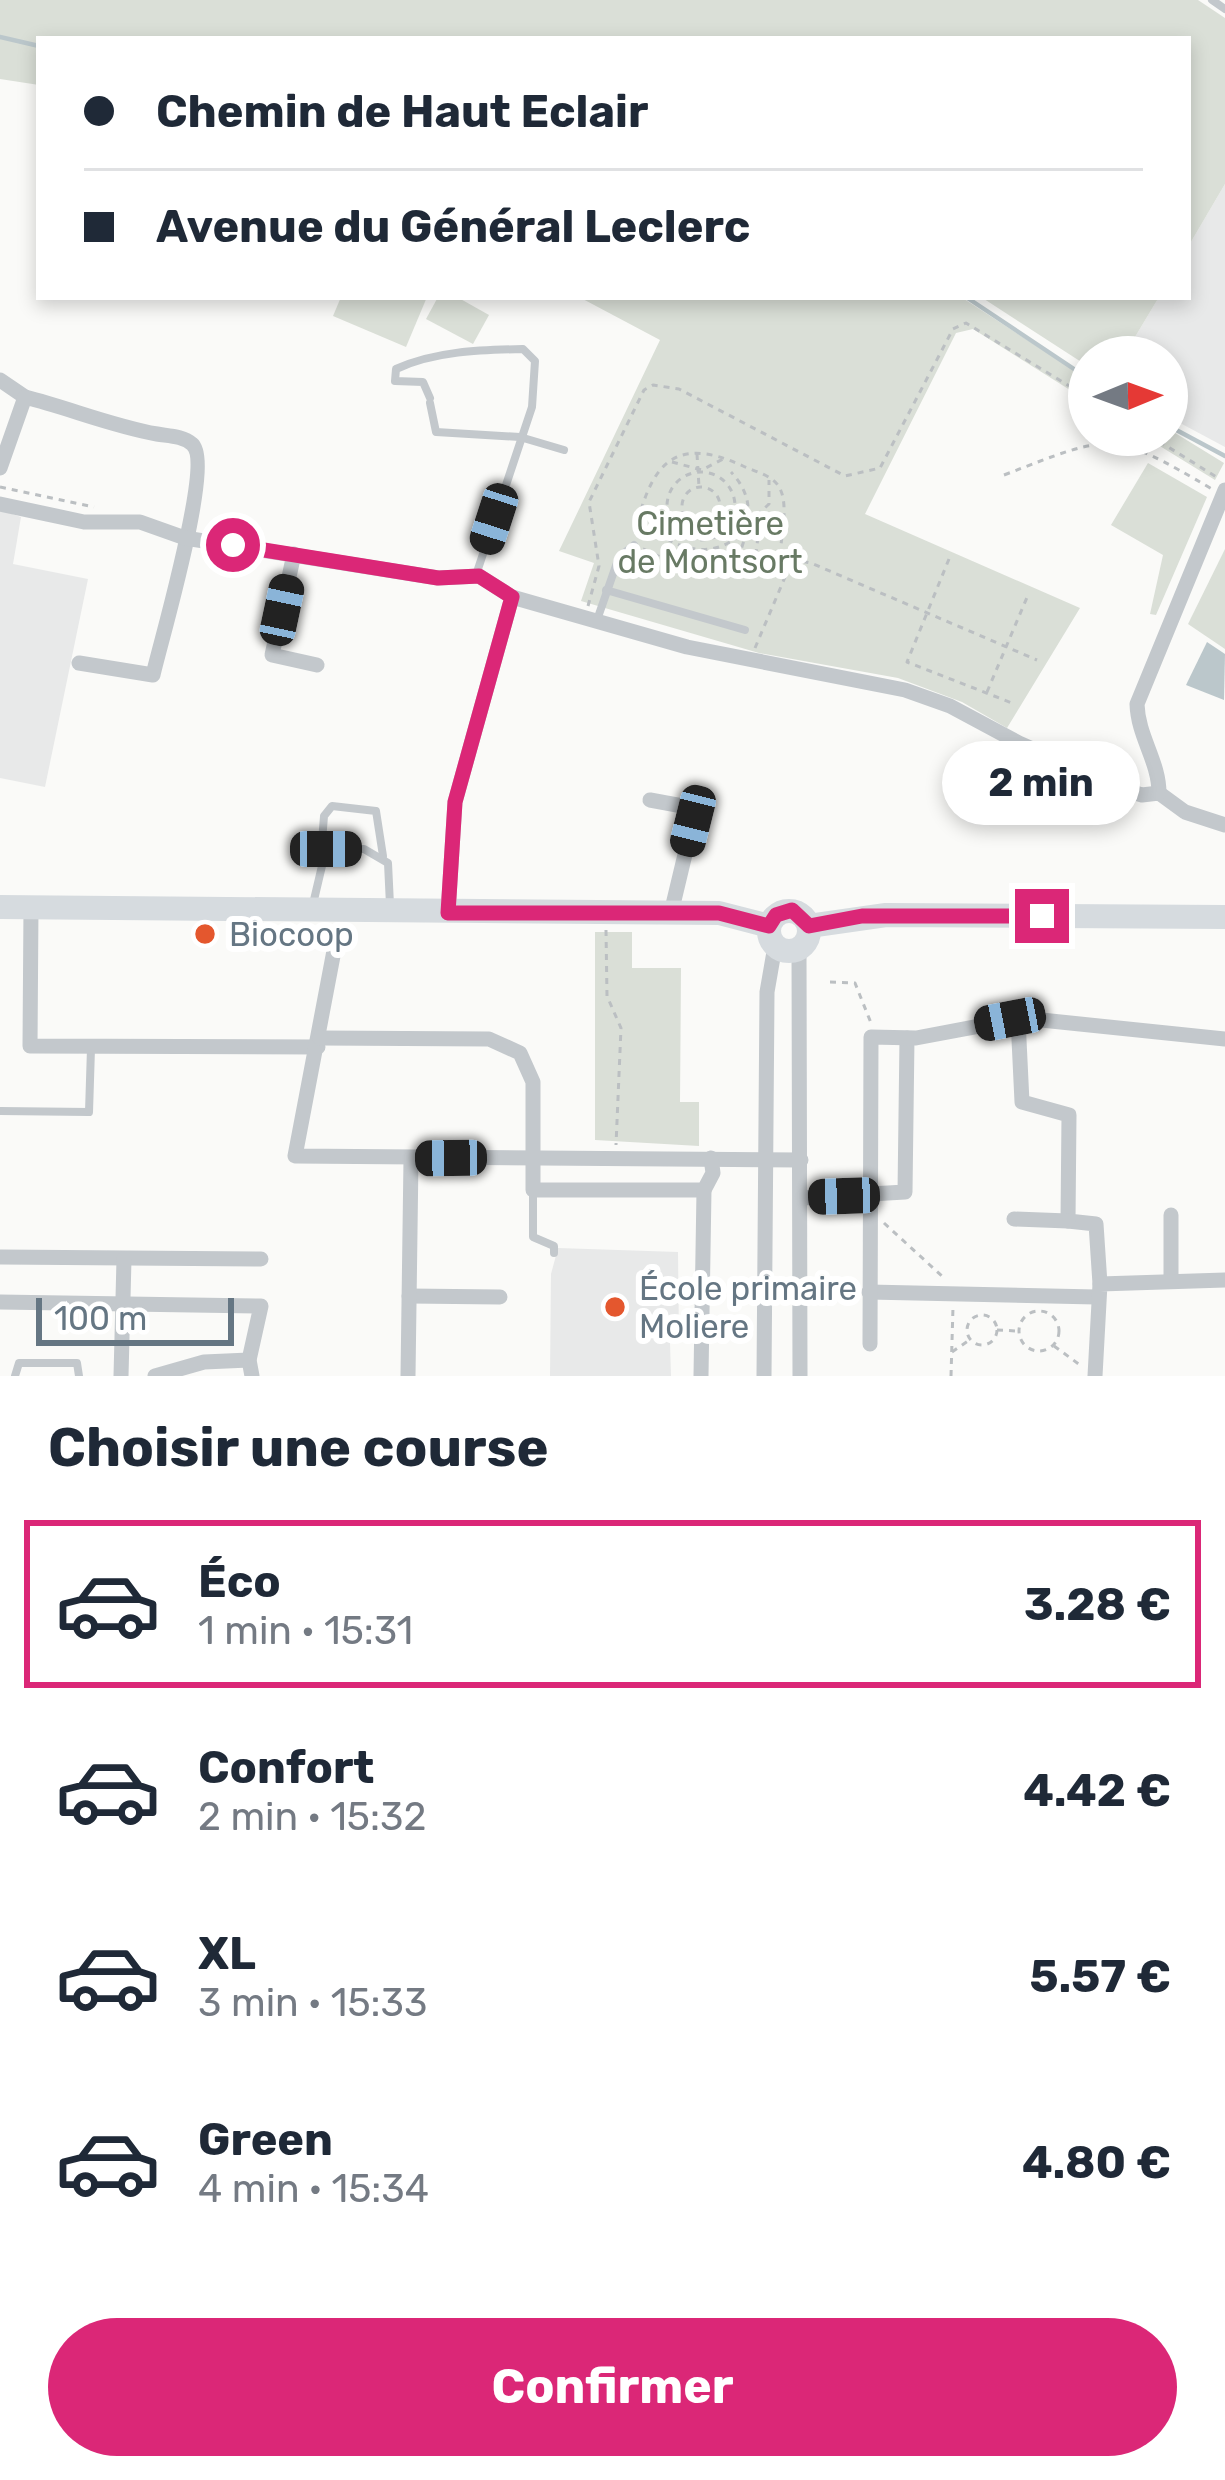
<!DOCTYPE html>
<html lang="fr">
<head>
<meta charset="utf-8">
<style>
  :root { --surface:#fff; --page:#f6f6f7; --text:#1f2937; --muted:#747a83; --line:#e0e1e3; --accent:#db2777 }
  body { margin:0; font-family:Rubik,sans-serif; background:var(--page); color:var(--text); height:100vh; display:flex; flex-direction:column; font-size:45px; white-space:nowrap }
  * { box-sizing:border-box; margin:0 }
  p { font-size:39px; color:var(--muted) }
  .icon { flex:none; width:66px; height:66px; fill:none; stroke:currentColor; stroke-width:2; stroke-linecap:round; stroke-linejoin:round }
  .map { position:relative; height:1376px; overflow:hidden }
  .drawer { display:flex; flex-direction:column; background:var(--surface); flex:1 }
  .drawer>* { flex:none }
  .banner { position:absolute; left:36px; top:36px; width:1155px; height:264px; border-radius:0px; box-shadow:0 6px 18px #0003; display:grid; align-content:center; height:264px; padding:0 48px; background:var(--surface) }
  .needle { width:78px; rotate:89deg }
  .controls { position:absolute; left:1068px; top:336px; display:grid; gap:24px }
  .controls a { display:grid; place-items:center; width:120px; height:120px; border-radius:50%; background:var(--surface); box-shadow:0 6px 18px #0003; font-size:60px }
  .scale { position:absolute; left:36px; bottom:30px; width:198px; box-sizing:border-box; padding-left:12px; border:6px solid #657683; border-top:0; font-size:33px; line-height:42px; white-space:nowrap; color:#657683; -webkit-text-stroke:9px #fff; paint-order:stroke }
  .end { position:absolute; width:54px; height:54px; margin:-27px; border:15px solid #db2777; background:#fff; box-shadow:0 0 0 6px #fff }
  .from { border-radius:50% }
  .bubble { position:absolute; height:84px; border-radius:42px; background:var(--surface); box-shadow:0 6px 18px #0003; font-size:39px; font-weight:700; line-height:84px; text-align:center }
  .car { position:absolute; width:36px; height:72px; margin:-36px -18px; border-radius:15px; box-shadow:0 0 9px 3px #0007; background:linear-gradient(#222 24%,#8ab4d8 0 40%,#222 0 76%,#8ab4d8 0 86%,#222 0) }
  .banner b { display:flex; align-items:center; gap:42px; height:114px; font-size:45px }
  .banner b+b { border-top:3px solid var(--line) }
  .banner i { width:30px; height:30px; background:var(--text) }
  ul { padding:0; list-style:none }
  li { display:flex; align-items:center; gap:36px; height:168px; margin:0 24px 18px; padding:0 24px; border:6px solid transparent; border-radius:0px }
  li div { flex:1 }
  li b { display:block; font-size:45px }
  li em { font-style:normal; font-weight:700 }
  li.active { border-color:var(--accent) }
  li>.icon { width:108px; height:108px; stroke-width:1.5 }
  h2 { padding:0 48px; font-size:54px; line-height:144px }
  .action { display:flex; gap:24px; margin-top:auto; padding:24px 48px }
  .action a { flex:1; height:138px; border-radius:72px; background:var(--accent); color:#fff; font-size:48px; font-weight:700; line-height:138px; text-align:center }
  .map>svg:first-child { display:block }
  .built { fill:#e8e9e9 }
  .green { fill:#dadfd7 }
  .water { fill:#bbc7cb }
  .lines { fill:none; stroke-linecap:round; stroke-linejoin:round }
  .stream { stroke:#bbc7cb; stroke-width:4.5 }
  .path { stroke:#bbbfc2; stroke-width:3; stroke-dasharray:6 6; stroke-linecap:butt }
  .service { stroke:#c3c8cc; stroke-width:8 }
  .minor { stroke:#c3c8cc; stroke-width:15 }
  .primary { stroke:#d6dbdf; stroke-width:24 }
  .route { stroke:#db2777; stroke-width:15 }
  .poi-dot { fill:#e4572e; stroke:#fff; stroke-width:4.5 }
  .labels { text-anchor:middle; stroke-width:12; stroke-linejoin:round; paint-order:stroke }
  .park-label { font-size:33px; fill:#687a64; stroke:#fff }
  .poi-label { font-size:33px; fill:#657683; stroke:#fff; text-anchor:start }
</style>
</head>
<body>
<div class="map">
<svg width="1225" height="1376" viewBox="0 0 1225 1376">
  <rect width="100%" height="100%" fill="#fafaf8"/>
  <g class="built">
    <polygon points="1225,184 1225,447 1167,416 1167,357 1123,357 1159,297 1188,297 1188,247"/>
    <polygon points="0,510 21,517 13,564 88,579 45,787 0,778"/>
    <polygon points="558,1248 678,1252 679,1340 670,1343 671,1376 550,1376 551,1274"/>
  </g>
  <g class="green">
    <polygon points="0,0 1198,0 1225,18 1225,184 1188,247 1188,39 39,39 39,85 0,79"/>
    <polygon points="341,297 427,297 406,347 333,316"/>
    <polygon points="438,297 457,297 489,315 473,344 426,319"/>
    <polygon points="579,297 961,297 1089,380 1089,402 973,329 956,333 865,514 1080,608 1007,728 962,702 898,678 759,653 581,601 594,563 559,551 660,340"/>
    <polygon points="981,297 1159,297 1123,357 1089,357 1089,367"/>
    <polygon points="1167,428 1224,463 1215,480 1142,435 1167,435"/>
    <polygon points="1148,463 1207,497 1156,615 1150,614 1163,555 1111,525"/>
    <polygon points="1225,549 1225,649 1188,624"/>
    <polygon points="595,932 632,932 632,968 681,968 680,1102 699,1102 699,1146 595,1140"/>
  </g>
  <polygon class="water" points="1207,642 1225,654 1224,700 1186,685"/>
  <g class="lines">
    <g class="stream">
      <polyline points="0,37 39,46"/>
      <polyline points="966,297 1089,379"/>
      <polyline points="1167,425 1225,456"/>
    </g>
    <g class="path">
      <polyline points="1149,435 1218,478"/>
      <polyline points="697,454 699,487"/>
      <polyline points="672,462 702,470 723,459"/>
      <circle cx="701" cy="506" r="34"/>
      <path d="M1004,475C1113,433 1111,430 1212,489"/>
      <circle cx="701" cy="506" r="19"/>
      <polyline points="0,487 94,507"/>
      <polyline points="643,510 663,525"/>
      <path d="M685,515L664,527L669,540C724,571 776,520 731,472"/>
      <polyline points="718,515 741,528"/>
      <path d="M635,533C650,467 672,433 743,466C756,472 776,476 781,491C788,508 781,537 780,556"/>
      <path d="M643,549C670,560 696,580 726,577C766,573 765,553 811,563L1037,660"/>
      <polyline points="738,559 750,522 769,504 769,480"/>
      <polyline points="949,559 907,662 1012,703"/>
      <polyline points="754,567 758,537 781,516"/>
      <polyline points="588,606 599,566 589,502 644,390 653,385 679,389 845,476 880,468 953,329 966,323 1089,398"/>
      <polyline points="755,648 791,563"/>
      <polyline points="987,692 1028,595"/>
      <polyline points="606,930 607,996 621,1028 616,1145"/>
      <polyline points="830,982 855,983 871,1023"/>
      <polyline points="884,1223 943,1277"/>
      <circle cx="1039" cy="1331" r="20"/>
      <circle cx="982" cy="1330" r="15"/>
      <polyline points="997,1330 1017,1331"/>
      <polyline points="1054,1346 1080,1365"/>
      <polyline points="952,1352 968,1341"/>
      <polyline points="951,1376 953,1307"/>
    </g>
    <g class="service">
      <polyline points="1212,0 1225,9"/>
      <path d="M430,398L423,382L395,381L396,369C435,351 480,350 523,349L535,361L532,407L476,575"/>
      <polyline points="430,403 436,432 520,437 564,450"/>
      <polyline points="606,590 745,630"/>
      <polyline points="597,620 619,557 634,545"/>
      <polyline points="321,854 324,816 332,806 376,811 383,856"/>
      <polyline points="313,904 326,849 364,849 388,863 390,905"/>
      <polyline points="0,1111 89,1112 91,1048"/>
      <polyline points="533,1191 533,1237 554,1246 554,1253"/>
      <polyline points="15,1376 19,1363 77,1363 79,1376"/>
    </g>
    <g class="minor">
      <polyline points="0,380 25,397"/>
      <path d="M0,468L25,397C69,408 112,426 157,434C169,436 183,436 192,444C214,462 161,640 153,675L79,663"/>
      <polyline points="0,504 84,522 140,522 185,538 438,578 479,576 512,597 687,647 905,690 950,706 1019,743 1125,790 1142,795 1159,793 1185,812 1225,825"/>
      <polyline points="294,554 272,655 317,665"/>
      <path d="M1159,793C1159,761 1138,737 1137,704L1225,490"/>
      <polyline points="650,800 688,807 693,821 671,913"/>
      <polyline points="31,907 30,1046 318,1047"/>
      <polyline points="448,913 455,802 512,597"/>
      <polyline points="337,935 295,1156 801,1160"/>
      <polyline points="799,949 800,1376"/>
      <polyline points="1018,1019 1022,1102 1069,1115 1068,1221 1096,1224 1100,1284"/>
      <polyline points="320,1038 489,1039 520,1053 533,1082 533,1190 704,1190 713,1173 711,1158"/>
      <polyline points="802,1198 905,1192 907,1038"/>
      <polyline points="1014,1219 1068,1221"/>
      <polyline points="0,1257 261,1259"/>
      <polyline points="1171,1281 1171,1215"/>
      <polyline points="869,1292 1096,1297"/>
      <polyline points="409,1296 500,1297"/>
      <polyline points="0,1302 261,1306 249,1360 252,1376"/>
      <polyline points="870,1344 871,1037 916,1038 1022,1018 1225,1039"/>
      <polyline points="121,1376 124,1259"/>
      <polyline points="155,1376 204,1362 249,1360"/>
      <polyline points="408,1376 411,1159"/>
      <polyline points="701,1376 704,1190"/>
      <polyline points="764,1376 767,992 775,946"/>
      <polyline points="1095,1376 1100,1284 1225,1280"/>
    </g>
    <g class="primary">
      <polyline points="0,907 719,913 769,926"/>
      <circle cx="789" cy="931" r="20"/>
      <polyline points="809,926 886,915 1225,917"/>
    </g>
  </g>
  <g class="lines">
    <polyline class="route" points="233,545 438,578 479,576 512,597 455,802 448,913 719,913 769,926 776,915 792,910 809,926 862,916 1042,916"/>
  </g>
  <g class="poi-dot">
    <circle cx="205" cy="934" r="12"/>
    <circle cx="615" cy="1307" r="12"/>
  </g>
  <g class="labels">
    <g class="park-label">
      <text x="710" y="535">Cimetière<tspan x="710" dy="38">de Montsort</tspan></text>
    </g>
    <g class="poi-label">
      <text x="229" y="946">Biocoop</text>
      <text x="639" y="1300">École primaire<tspan x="639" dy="38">Moliere</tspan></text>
    </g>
  </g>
</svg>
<div class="controls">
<a><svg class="needle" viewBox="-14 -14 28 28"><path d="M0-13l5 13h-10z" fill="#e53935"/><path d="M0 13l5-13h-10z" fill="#747a83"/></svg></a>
</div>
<div class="scale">100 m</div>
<i class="end from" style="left:233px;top:545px"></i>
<i class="end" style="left:1042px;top:916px"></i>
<div class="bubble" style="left:942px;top:741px;width:198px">2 min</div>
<i class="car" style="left:494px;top:519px;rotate:198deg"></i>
<i class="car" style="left:282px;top:610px;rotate:12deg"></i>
<i class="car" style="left:693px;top:821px;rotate:194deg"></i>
<i class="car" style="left:326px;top:849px;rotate:90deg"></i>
<i class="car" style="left:1010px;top:1019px;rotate:259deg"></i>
<i class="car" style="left:451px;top:1158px;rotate:269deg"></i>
<i class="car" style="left:844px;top:1196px;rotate:268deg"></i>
<div class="banner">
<b><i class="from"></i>Chemin de Haut Eclair</b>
<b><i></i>Avenue du Général Leclerc</b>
</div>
</div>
<section class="drawer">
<h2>Choisir une course</h2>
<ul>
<li class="active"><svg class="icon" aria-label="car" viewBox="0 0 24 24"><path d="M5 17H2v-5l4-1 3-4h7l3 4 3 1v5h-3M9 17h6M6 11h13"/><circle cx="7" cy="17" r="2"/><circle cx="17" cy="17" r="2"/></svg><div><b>Éco</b><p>1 min · 15:31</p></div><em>3.28 €</em></li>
<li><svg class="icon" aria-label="car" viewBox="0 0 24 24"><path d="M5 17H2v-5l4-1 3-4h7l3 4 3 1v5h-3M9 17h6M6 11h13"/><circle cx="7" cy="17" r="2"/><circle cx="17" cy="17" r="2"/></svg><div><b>Confort</b><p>2 min · 15:32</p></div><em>4.42 €</em></li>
<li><svg class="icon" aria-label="car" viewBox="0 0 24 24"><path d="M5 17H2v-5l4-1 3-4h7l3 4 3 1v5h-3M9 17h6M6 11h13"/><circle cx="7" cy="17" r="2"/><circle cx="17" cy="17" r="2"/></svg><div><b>XL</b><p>3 min · 15:33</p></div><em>5.57 €</em></li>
<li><svg class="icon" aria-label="car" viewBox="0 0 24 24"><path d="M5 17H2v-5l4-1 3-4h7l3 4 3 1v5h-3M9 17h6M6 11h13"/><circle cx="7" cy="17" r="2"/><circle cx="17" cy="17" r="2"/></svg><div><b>Green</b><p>4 min · 15:34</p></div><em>4.80 €</em></li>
</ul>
<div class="action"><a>Confirmer</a></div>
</section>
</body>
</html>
